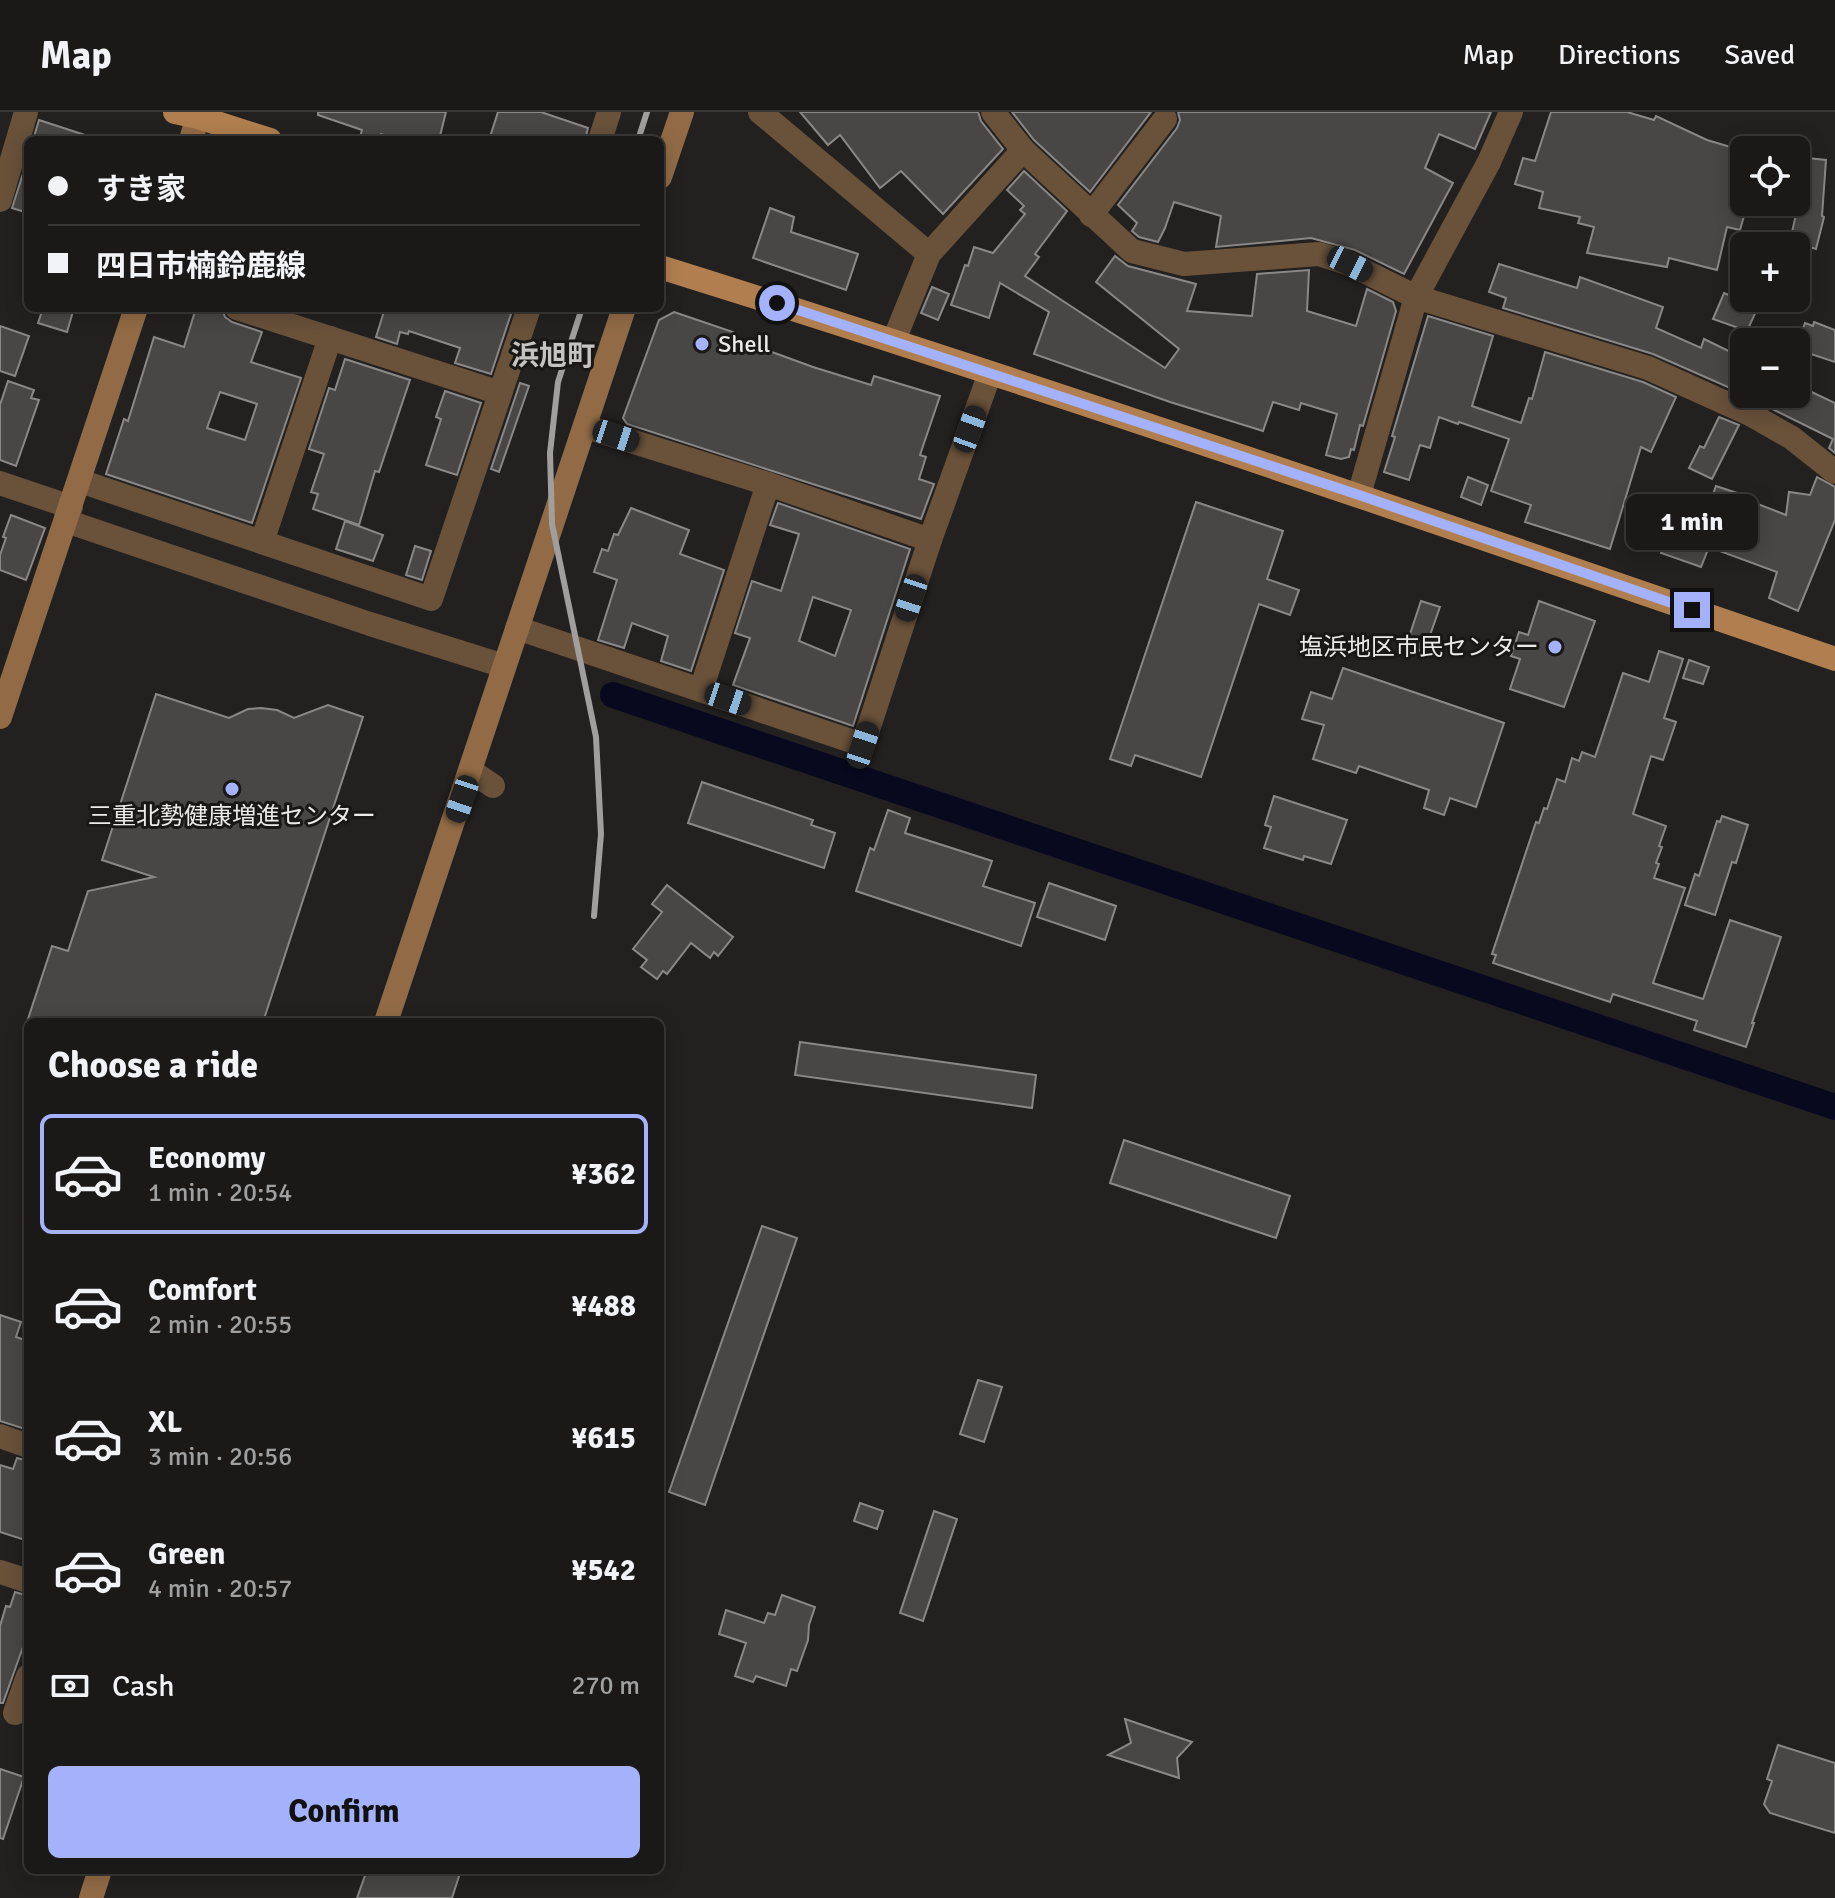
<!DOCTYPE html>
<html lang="en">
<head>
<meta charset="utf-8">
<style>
  :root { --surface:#1a1917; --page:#272624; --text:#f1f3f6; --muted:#9fa0a1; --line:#383836; --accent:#a4b2fc }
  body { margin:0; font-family:Signika,"Noto Sans JP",sans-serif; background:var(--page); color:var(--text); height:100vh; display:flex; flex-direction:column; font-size:30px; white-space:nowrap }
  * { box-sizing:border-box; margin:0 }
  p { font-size:26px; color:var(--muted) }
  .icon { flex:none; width:44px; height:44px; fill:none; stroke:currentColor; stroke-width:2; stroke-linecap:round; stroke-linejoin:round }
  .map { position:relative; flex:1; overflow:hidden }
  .sheet { position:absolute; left:24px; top:906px; width:640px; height:856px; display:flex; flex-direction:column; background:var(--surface); border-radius:12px; box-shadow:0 4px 20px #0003,0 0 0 2px var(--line) }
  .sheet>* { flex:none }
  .hud { position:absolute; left:24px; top:24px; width:640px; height:176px; border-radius:12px; box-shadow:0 4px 20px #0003,0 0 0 2px var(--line); display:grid; align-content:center; height:176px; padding:0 24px; background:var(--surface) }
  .buttons { position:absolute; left:1730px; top:24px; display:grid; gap:16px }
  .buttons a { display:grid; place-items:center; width:80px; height:80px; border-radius:12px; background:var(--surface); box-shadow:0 4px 20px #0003,0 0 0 2px var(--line); font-size:40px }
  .end { position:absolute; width:36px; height:36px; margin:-18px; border:10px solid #a4b2fc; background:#111; box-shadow:0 0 0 4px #111 }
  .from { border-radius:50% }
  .bubble { position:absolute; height:56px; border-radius:12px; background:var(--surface); box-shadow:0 4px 20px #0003,0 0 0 2px var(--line); font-size:26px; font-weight:700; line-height:56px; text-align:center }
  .car { position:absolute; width:24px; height:48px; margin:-24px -12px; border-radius:10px; box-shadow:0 0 6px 2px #0007; background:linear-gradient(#222 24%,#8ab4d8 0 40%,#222 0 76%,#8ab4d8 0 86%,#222 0) }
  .hud b { display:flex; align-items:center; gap:28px; height:76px; font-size:30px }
  .hud b+b { border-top:2px solid var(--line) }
  .hud i { width:20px; height:20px; background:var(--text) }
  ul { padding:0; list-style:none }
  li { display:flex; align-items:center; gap:24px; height:120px; margin:0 16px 12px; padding:0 8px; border:4px solid transparent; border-radius:12px }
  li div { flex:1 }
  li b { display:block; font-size:30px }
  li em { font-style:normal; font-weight:700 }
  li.current { border-color:var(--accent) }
  li>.icon { width:72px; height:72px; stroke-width:1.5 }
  h2 { padding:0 24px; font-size:36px; line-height:96px }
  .pay { display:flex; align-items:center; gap:20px; height:88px; padding:0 24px; font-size:30px }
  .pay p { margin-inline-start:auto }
  .action { display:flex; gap:16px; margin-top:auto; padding:16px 24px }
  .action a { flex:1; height:92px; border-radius:12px; background:var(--accent); color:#111; font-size:32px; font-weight:700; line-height:92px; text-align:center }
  header { display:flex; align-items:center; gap:48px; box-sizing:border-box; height:112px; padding:0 40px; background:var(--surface); border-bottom:2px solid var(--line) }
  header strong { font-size:38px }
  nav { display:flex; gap:44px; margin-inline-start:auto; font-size:28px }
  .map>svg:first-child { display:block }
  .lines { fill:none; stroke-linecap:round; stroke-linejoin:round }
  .canal { stroke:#08091f; stroke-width:26 }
  .building { fill:#494745; stroke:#8a8886; stroke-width:2; fill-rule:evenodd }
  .street { stroke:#69513a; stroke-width:24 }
  .secondary { stroke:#926b46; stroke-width:24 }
  .primary { stroke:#b17f4f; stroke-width:24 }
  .rail { stroke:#a19f9e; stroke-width:6 }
  .route { stroke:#a4b2fc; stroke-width:10 }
  .poi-dot { fill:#a4b2fc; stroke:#191816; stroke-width:3 }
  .labels { text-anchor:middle; stroke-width:6; stroke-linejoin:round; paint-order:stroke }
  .poi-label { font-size:24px; fill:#ebeae9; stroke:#191816; text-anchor:start }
  .quarter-label { font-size:28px; font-weight:bold; fill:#c6c4c2; stroke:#191816 }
</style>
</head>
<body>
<header>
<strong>Map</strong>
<nav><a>Map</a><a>Directions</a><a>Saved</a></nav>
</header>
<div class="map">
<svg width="1835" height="1786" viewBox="0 0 1835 1786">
  <rect width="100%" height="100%" fill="#23211f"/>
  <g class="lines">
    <polyline class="canal" points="613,583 1835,995"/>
  </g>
  <g class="building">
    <polygon points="318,0 446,0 439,28 400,28 381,22 379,28 359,28 362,18 318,3"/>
    <polygon points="498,0 541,0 588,16 585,28 489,28"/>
    <polygon points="800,0 978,0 981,9 1003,37 943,102 901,59 880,76 840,23 828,33"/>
    <polygon points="1012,0 1151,0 1090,80 1034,28"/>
    <polygon points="1178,0 1491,0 1475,37 1439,22 1425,56 1453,71 1404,162 1355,138 1311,126 1216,135 1221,104 1174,90 1165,116 1158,130 1139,125 1132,119 1137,111 1118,93 1177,16 1180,8"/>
    <polygon points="1551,0 1627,0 1654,8 1656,4 1707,28 1744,39 1744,90 1748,90 1740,118 1727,115 1717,158 1669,146 1667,155 1587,141 1594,115 1578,111 1580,105 1539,96 1543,80 1515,72 1523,46 1535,49"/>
    <polygon points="39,8 88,24 87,28 33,28"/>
    <polygon points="1798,45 1826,48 1822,104 1824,105 1816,137 1790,129 1797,98"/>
    <polygon points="28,46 28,101 12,96"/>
    <polygon points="1024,59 1067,99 1035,142 1039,145 1025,164 1165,256 1179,237 1096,170 1115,144 1128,154 1196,172 1187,199 1252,204 1257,162 1309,158 1307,199 1356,214 1367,177 1393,190 1396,199 1363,314 1360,313 1354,338 1351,337 1349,345 1341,347 1326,343 1337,302 1301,291 1299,298 1273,290 1263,319 1170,290 1034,242 1049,200 1000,171 989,206 951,193 965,153 968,154 974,135 993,141 1025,102 1020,98 1024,94 1007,78"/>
    <polygon points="770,96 794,105 791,120 858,142 846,178 753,146"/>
    <polygon points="1499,152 1577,176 1580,165 1663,195 1656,216 1701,236 1704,227 1737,243 1733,252 1739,255 1730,276 1653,242 1503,196 1506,186 1489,180"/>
    <polygon points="932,175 949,182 938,208 921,201"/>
    <polygon points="1724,181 1758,195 1747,219 1713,207"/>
    <polygon points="43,196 74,196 67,220 38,211"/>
    <path d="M196,196H222L225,205L232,210L262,220L251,250L301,266L252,411L106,362L124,307L128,309L154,225L184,235ZM220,280L257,292L245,328L207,316Z"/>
    <polygon points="385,196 513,196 491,262 455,251 460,236 409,219 408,222 400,220 397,232 376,225"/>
    <polygon points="674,200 733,220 731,225 813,255 871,273 874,264 940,284 920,343 926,345 919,367 934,372 921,407 627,312 623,306 659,208"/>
    <polygon points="1428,204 1493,224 1472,294 1521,311 1529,286 1532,287 1545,240 1643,270 1676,285 1651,340 1641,335 1610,437 1525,410 1531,393 1491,379 1509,327 1459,310 1458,312 1439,305 1430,336 1420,333 1409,368 1384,360 1395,325 1392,324"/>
    <polygon points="1814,210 1835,218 1835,250 1796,237 1805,211 1813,214"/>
    <polygon points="0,214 29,224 15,264 0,259"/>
    <polygon points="345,247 410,268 379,360 375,359 359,413 313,397 318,382 311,380 324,342 309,337 329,276 335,278"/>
    <polygon points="8,269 34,278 31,286 39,288 16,354 0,348 0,293"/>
    <polygon points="520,271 529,274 499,360 491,357"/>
    <polygon points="1799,274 1835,291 1835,341 1829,336 1833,327 1742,282 1786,282 1793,286"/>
    <polygon points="445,279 481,291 457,363 426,353 441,307 436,305"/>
    <polygon points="1719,305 1739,313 1712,367 1689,356 1700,334 1704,336"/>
    <polygon points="1468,365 1488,373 1481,393 1461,385"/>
    <polygon points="1817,365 1835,375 1835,408 1798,499 1769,486 1777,460 1709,435 1701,455 1661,441 1678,397 1704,406 1716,374 1746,384 1745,387 1786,403 1789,380 1810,383"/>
    <polygon points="1196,390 1283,419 1267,467 1299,478 1290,503 1259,492 1201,665 1135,643 1131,654 1110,647"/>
    <path d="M778,391L910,437L853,614L733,573L750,526L735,521L752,469L781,479L799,422L770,413ZM813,485L851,498L835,544L799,529Z"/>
    <polygon points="631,396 689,418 680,442 724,458 691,559 661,549 668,524 632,511 624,536 598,528 617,468 594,460 602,437 608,439 614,422 618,423"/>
    <polygon points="11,403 45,416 26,468 0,458 0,443 6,426 3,425"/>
    <polygon points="345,409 383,423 373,449 336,437"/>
    <polygon points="415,434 431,439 422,468 406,463"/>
    <polygon points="1421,489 1440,495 1424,540 1406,534"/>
    <polygon points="1539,489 1595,509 1564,595 1510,577 1520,547 1511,544 1519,520 1528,523"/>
    <polygon points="1659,539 1683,547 1664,606 1676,610 1663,648 1651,644 1633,702 1666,714 1659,734 1662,735 1656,751 1659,752 1654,766 1685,776 1653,871 1703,887 1730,808 1781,825 1752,911 1754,911 1746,935 1694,918 1697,909 1613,882 1610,890 1493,851 1496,843 1492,842 1536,710 1539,711 1544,696 1547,697 1557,667 1565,670 1572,646 1579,649 1582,640 1595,645 1623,561 1649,570"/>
    <polygon points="1689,548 1709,555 1703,572 1683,566"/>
    <polygon points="1343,556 1504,611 1476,695 1450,686 1444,703 1424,696 1429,678 1359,654 1356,661 1313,647 1324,613 1302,607 1311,580 1332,587"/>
    <polygon points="156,582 229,606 248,597 261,596 277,598 294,606 328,593 363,605 263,910 27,910 52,834 68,839 88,779 154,765 102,748"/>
    <polygon points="702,670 813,708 811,713 835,721 824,756 688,711"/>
    <polygon points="1274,684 1347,708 1331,752 1304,744 1303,748 1264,736 1271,715 1265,713"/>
    <polygon points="888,698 910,706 905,721 992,749 983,774 1035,791 1021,834 856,779 870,736 874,738"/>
    <polygon points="1722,704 1748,713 1736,751 1732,750 1715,803 1685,793 1695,762 1699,764 1717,709 1720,710"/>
    <polygon points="1049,771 1116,794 1105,828 1037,805"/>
    <polygon points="667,773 733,825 718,844 714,840 710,846 691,831 667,862 663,859 657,867 641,855 647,848 633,837 662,800 652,792"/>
    <polygon points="800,930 1036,963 1032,996 795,963"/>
    <polygon points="1124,1028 1290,1084 1276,1126 1110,1071"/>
    <polygon points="762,1114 797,1126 705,1393 669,1380"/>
    <polygon points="0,1203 21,1210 16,1225 28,1229 28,1318 0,1309"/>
    <polygon points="978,1268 1002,1275 984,1330 960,1322"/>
    <polygon points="17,1346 28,1349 28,1429 0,1420 0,1353 13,1357"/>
    <polygon points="860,1391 883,1399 877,1417 854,1409"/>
    <polygon points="934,1399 957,1407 923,1509 900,1501"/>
    <polygon points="15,1480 28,1484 28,1537 23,1535 3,1591 0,1591 0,1514 6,1494 10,1495"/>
    <polygon points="782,1483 815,1495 809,1513 808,1528 797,1559 791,1557 786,1574 756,1564 753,1570 735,1564 746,1531 719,1522 726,1498 764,1511 768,1501 775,1503"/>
    <polygon points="1125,1607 1192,1630 1177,1646 1179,1666 1108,1643 1131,1631"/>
    <polygon points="1778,1633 1835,1651 1835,1721 1770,1701 1764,1692 1772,1669 1767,1667"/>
    <polygon points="0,1657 24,1665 3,1727 0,1726"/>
    <polygon points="367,1758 461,1758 452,1786 357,1786"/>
  </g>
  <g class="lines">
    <g class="street">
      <polyline points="760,0 929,142"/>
      <polyline points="993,0 1023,38 1132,139 1184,152 1319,142 1350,152 1416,185 1648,256 1750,302 1792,326 1835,360"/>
      <polyline points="600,28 609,0"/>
      <polyline points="0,88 26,0"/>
      <polyline points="1091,103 1165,7"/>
      <polyline points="237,196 500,281"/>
      <polyline points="894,228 929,142 1023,38"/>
      <polyline points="586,315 768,372 930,428"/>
      <polyline points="80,369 431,487 529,196"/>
      <polyline points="0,371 71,395"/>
      <polyline points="1359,383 1416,185 1489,50 1511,0"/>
      <polyline points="66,409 370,512 504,554"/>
      <polyline points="262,430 330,226"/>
      <polyline points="517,516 863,633 930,428 990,261"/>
      <polyline points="701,578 768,372"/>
      <polyline points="471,659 493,674"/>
      <polyline points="0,1324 28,1334"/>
      <polyline points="0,1460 28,1469"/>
      <polyline points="15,1601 28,1564"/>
    </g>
    <g class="secondary">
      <polyline points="191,28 199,0"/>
      <polyline points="660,65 682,0"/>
      <polyline points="0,605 136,196"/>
      <polyline points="386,910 624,196"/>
      <polyline points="91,1786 100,1758"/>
    </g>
    <g class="primary">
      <polyline points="175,0 198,5 270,28"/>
      <path d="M660,155C1054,278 1445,413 1835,547"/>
    </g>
    <g class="rail">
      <polyline points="638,28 647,0"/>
      <polyline points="582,196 558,270 550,341 552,412 596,625 601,722 594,804"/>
    </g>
  </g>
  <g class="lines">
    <polyline class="route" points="777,191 1359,383 1692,498"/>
  </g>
  <g class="poi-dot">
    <circle cx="702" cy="232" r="8"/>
    <circle cx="1555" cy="535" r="8"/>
    <circle cx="232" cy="677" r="8"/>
  </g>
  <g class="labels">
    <g class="poi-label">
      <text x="718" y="240">Shell</text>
      <text x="1539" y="543" text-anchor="end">塩浜地区市民センター</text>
      <text x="232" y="712" text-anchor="middle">三重北勢健康増進センター</text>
    </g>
    <g class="quarter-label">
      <text x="553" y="253">浜旭町</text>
    </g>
  </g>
</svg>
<div class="buttons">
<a><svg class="icon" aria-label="locate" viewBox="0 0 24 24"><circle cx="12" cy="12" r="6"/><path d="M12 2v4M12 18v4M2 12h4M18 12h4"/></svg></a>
<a>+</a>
<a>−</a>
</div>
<i class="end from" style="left:777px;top:191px"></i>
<i class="end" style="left:1692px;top:498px"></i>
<div class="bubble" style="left:1626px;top:382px;width:132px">1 min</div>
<i class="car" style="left:1350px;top:152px;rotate:117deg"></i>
<i class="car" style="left:970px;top:317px;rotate:20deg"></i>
<i class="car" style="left:616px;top:324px;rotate:108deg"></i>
<i class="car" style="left:911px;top:486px;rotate:198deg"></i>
<i class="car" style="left:728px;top:587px;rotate:109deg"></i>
<i class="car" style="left:863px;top:633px;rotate:18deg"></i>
<i class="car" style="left:462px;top:687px;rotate:199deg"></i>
<div class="hud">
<b><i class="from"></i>すき家</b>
<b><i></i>四日市楠鈴鹿線</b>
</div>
<section class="sheet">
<h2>Choose a ride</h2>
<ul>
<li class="current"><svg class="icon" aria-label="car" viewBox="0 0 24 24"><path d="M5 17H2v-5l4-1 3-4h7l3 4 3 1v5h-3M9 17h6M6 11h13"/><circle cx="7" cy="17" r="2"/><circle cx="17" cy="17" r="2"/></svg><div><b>Economy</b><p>1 min · 20:54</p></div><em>¥362</em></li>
<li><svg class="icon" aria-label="car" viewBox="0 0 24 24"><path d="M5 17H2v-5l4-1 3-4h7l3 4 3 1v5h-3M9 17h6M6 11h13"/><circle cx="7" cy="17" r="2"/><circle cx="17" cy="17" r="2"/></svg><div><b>Comfort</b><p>2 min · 20:55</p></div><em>¥488</em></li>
<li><svg class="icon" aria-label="car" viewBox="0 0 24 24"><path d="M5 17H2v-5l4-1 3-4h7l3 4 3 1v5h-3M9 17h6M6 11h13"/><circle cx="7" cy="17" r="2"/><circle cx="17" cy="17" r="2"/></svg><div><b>XL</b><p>3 min · 20:56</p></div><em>¥615</em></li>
<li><svg class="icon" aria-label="car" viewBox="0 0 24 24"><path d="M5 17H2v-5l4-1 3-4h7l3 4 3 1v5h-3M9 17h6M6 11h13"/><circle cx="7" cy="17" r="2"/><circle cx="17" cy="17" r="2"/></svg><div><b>Green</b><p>4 min · 20:57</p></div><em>¥542</em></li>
</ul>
<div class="pay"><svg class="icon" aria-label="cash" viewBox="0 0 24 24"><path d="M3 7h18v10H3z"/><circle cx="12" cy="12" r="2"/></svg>Cash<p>270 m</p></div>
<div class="action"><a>Confirm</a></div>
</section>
</div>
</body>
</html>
